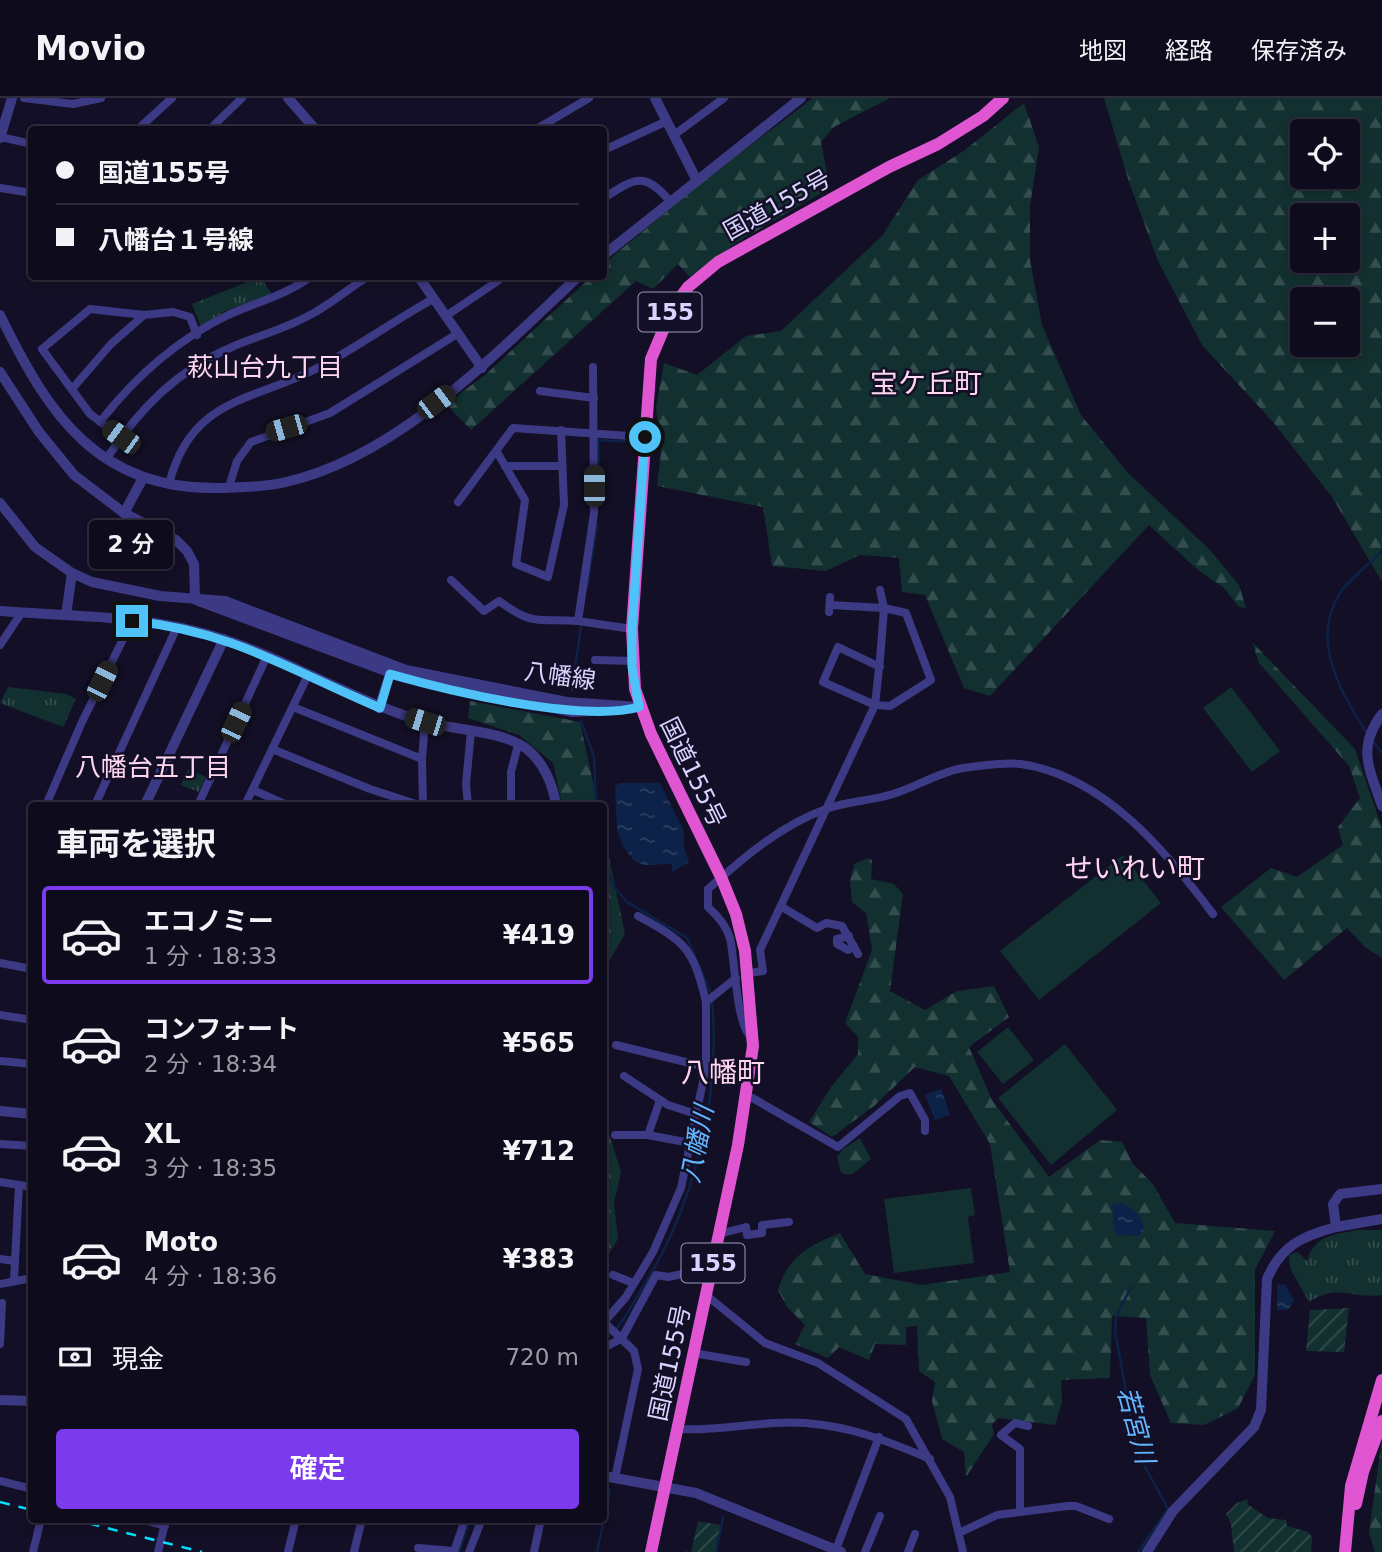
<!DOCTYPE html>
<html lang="ja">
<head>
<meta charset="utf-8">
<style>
  :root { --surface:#0e0b1c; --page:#1c1929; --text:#f1f3f6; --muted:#9b9ba3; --line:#2e2b3b; --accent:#7c3aed }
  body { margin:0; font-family:"DejaVu Sans","Noto Sans JP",sans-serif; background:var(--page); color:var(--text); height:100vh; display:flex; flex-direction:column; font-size:26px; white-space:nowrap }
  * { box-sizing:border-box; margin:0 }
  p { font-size:23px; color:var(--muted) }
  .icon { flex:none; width:38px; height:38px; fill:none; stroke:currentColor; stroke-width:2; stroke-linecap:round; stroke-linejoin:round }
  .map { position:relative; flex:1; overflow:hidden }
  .sheet { position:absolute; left:28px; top:704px; width:579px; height:721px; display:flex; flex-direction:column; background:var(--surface); border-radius:7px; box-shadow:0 4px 10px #0003,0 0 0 2px var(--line) }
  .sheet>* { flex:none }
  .hud { position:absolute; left:28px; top:28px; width:579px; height:154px; border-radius:7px; box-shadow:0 4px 10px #0003,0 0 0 2px var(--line); display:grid; align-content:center; height:154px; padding:0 28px; background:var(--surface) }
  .tools { position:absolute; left:1290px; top:21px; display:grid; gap:14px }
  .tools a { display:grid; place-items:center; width:70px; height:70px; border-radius:7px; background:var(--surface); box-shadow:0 4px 10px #0003,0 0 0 2px var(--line); font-size:35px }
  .end { position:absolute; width:32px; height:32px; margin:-16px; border:9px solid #4fc3f7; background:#111; box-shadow:0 0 0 4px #111 }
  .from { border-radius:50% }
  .bubble { position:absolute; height:49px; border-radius:7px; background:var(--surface); box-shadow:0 4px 10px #0003,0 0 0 2px var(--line); font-size:23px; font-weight:600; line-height:49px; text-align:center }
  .car { position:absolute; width:21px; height:42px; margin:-21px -10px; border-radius:9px; box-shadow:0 0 5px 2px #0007; background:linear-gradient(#222 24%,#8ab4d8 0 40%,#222 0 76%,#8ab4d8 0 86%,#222 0) }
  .hud b { display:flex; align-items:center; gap:24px; height:66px; font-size:26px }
  .hud b+b { border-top:2px solid var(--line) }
  .hud i { width:18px; height:18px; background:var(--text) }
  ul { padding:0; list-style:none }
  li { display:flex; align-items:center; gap:21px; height:98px; margin:0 14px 10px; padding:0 14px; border:4px solid transparent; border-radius:7px }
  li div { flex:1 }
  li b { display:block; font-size:26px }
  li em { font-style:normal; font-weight:600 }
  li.active { border-color:var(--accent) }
  li>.icon { width:63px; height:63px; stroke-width:1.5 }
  h2 { padding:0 28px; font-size:32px; line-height:84px }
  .pay { display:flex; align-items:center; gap:18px; height:77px; padding:0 28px; font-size:26px }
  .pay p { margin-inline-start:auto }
  .cta { display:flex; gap:14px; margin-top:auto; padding:14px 28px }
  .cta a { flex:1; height:80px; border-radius:7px; background:var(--accent); color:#fff; font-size:28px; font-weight:600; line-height:80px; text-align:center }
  header { display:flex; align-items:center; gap:42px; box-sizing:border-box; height:98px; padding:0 35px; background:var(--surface); border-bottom:2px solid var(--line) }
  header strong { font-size:33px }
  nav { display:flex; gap:38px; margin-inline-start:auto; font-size:24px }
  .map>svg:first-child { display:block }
  .grass { fill:url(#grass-tufts) }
  .forest { fill:url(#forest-firs); fill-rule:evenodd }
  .garden { fill:url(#garden-furrows) }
  .pitch { fill:#12302f }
  .water { fill:url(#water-ripples) }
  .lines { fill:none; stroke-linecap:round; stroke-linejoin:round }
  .stream { stroke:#0c2248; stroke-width:2.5 }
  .minor { stroke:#3d3a85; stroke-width:8 }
  .tertiary { stroke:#3d3a85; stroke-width:10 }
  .trunk { stroke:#e055d1; stroke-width:12 }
  .rail { stroke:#00e5ff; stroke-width:2.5; stroke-dasharray:10 9; stroke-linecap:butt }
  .route { stroke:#4fc3f7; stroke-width:9 }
  .labels { text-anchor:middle; stroke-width:5; stroke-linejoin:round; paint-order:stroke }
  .shield { fill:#130f26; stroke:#9e99be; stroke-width:2 }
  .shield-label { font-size:23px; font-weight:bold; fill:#d9d4ff }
  .street-label { font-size:24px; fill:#d9d4ff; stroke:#130f26 }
  .neighbourhood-label { font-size:26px; fill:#ffd6f0; stroke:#130f26 }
  .water-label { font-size:26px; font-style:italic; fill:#62b6ff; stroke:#130f26 }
  .quarter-label { font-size:28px; fill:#ffd6f0; stroke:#130f26 }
</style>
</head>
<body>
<header>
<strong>Movio</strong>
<nav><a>地図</a><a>経路</a><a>保存済み</a></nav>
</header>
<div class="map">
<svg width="1382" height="1454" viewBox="0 0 1382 1454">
  <defs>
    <pattern id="grass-tufts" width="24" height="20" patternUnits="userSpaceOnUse" patternTransform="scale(1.75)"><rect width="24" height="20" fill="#12302f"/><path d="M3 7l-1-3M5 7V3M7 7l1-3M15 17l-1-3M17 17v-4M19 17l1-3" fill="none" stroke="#344d4e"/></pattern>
    <pattern id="forest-firs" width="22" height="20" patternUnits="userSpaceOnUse" patternTransform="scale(1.75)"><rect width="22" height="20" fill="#12302f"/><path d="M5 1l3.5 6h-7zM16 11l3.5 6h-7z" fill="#344d4e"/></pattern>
    <pattern id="garden-furrows" width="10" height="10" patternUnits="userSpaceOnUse" patternTransform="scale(1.75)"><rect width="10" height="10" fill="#12302f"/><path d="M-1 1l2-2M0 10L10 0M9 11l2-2" fill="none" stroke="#344d4e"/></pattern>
    <pattern id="water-ripples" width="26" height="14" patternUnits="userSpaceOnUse" patternTransform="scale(1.75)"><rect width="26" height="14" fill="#0c2248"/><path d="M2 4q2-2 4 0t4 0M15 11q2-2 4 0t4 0" fill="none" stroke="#2f4163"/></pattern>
  </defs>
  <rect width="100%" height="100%" fill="#130f26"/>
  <g class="grass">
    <polygon points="260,179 272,196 225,213 201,229 192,206"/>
    <polygon points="8,589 66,596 76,601 63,629 0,605"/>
    <polygon points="188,671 206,679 199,694 181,687"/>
    <path d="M1357,1132H1382V1197C1352,1201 1337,1185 1309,1204L1290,1170L1289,1157L1298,1154L1307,1163C1315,1136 1335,1137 1357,1132Z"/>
  </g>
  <g class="forest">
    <polygon points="813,0 890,0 834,29 821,44 830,90 739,143 690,179 678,166 653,191 636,183 471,332 446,306 485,277 591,179 604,178 604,167 613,158 707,80"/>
    <path d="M1104,0H1382V484L1332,399L1273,324L1202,247L1158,163L1129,84ZM1302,33H1348V79H1302ZM1302,117H1348V163H1302ZM1302,201H1348V247H1302Z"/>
    <polygon points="1024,5 1039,49 1030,108 1030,162 1042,227 1081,317 1127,374 1210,452 1239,487 1246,510 1239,509 1223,489 1199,473 1149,427 990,598 964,590 925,497 902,494 899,460 860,457 826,473 772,468 763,409 657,388 661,355 656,309 664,265 697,277 746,238 781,233 882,138 918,82 965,52"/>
    <polygon points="1252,544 1355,651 1382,730 1382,860 1366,850 1347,830 1284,882 1221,809 1271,770 1297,779 1343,747 1338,729 1360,700 1349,668 1259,565"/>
    <polygon points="470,603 580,624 598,707 562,707 553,665 519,637 468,620"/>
    <polygon points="604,735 625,836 604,872"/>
    <path d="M868,760L872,762L871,781L894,786L903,796L890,893L925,912L957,893L994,888L1009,919L969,949L992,1002L1049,1079L1100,1042L1122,1044L1133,1066L1153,1086L1175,1125L1275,1133L1255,1172V1277L1238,1310L1204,1327L1171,1325L1150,1277L1146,1220L1112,1218L1110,1280L1061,1282L1062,1304L1055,1327L999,1320L992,1326L994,1336L966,1379L964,1354L942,1341L932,1303L935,1284L919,1273L917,1228L906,1229V1247L875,1246L869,1262L839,1249L828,1260L795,1246L805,1227L787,1209L778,1192C788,1158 809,1148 840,1135L865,1176L922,1187L1010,1174L990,1046L949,978L915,969L874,1008L832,1039L809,1024L831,989L858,956V939L845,925L872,852L866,815L852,804L850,783L854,766Z"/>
    <polygon points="604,1019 621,1074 614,1105 618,1141 604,1164"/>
    <polygon points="860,1040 871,1061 851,1077 841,1075 837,1059 843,1051"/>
    <polygon points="1382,1340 1382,1454 1375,1454 1369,1435"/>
  </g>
  <g class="garden">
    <polygon points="1349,1210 1344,1254 1306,1253 1310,1212"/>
    <polygon points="1248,1401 1247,1406 1268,1420 1286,1422 1287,1428 1308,1434 1312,1439 1311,1454 1234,1454 1231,1426 1226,1416 1237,1405"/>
    <polygon points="698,1423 721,1427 716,1454 691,1454"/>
  </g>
  <g class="pitch">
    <polygon points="1231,589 1280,653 1252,674 1203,610"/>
    <polygon points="1123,757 1161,805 1039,902 1000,853"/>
    <polygon points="1008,929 1034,962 1003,986 977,954"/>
    <polygon points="1065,946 1117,1012 1051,1067 998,1000"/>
    <polygon points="971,1090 975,1117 968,1119 974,1165 894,1175 884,1101"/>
  </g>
  <g class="water">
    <polygon points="619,685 660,685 684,733 684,750 689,764 672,774 672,766 644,767 634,763 623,748 617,732 615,689"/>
    <polygon points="941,991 950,1017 935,1022 925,997"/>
    <path d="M1115,1105C1130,1105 1143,1118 1144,1132L1139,1138L1115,1137L1112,1108Z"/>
    <polygon points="1285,1186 1294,1202 1288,1212 1277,1212 1277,1187"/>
  </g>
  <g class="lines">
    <g class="stream">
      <polyline points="600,399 598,342 637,344"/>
      <polyline points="587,489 597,427"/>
      <polyline points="572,593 581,528"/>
      <polyline points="581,623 594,659 596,707"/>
      <path d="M1368,637C1342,596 1309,543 1340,495C1350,480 1369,467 1382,453"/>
      <polyline points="1372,642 1382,655"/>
      <polyline points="604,764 614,789 627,804 687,840 711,896"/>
      <polyline points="1131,1189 1116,1219 1115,1233 1137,1354 1168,1411 1138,1454"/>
      <path d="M604,1241C619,1233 628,1213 637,1199C693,1113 721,1005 712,903"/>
      <polyline points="459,1454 470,1421"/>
      <polyline points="597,1454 610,1392"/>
      <polyline points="686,1454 687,1454"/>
      <polyline points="716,1454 723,1419"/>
    </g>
    <g class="minor">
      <polyline points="24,0 73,6 101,0"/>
      <polyline points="137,32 172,0"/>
      <polyline points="209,32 242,0"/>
      <polyline points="535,32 589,0"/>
      <polyline points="674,37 724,0"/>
      <polyline points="0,39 32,46"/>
      <polyline points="604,52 667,23"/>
      <polyline points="0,90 32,95"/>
      <path d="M604,100C635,80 644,73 670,103"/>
      <polyline points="446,218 505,178"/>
      <polyline points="593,269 594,415 578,523 632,531"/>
      <polyline points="72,291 111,246 144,217"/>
      <polyline points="540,293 594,300"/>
      <path d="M100,324C134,280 177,242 228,217C257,204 286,197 312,178"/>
      <polyline points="121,339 90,316 42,251 90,211 144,217 173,214 190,219 197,237"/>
      <polyline points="497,354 525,402 516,466 548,479 564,407 561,332"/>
      <path d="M107,360C140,310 176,273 232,249C257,238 282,232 306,219C329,208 347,191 369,178"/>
      <polyline points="505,368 562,368"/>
      <path d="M169,386C192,295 259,304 327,265C363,245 397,221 433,201"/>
      <polyline points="229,389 237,363 251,344 330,315 457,236"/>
      <polyline points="458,404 513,330 645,339"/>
      <path d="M451,482L484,513L499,503C535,529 536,520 578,523"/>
      <polyline points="830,507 884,510 880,492"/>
      <polyline points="829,514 830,499"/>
      <polyline points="0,547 22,514"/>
      <polyline points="595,562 632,563"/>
      <polyline points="293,609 422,661"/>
      <polyline points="272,651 370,691 419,707"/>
      <polyline points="253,692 287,707"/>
      <polyline points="46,707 82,624 132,523"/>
      <polyline points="95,707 177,529"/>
      <polyline points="198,707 267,558"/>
      <polyline points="245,707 308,577"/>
      <polyline points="423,707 422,661 425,624"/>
      <polyline points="468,707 466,686 471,633"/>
      <polyline points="511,707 511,674 518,647"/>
      <polyline points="782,809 817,830 826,825 842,828 858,856"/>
      <path d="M638,818C686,844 693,850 706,904"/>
      <polyline points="849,838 837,841 837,846 848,852 854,848"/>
      <polyline points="0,865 32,871"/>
      <path d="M748,875L763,873L760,852L875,607C879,575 882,543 884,510L906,515L931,582L890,608L875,607L823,584L838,549L880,569"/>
      <polyline points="0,917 32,922"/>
      <path d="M752,940C736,929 735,861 730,840C726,827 718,818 708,809V791C743,760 781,727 826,711C847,703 871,703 893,696C916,689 939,674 963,670C980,668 1004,664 1021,666C1104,678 1166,753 1213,816"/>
      <polyline points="616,947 706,969"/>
      <polyline points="0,963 32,966"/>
      <polyline points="624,978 668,1007 696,1016"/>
      <polyline points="747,997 838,1049 900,998 910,995 925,1022 925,1033"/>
      <polyline points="615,1037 648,1037 690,1045"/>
      <polyline points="648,1037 660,1002"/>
      <polyline points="0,1046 32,1048"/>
      <polyline points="0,1084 32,1089"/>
      <polyline points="719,1136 746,1129 747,1137 762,1135 762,1127 789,1124"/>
      <polyline points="0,1161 15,1163 14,1182"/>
      <polyline points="15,1163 19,1087"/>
      <polyline points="613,1177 633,1185"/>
      <polyline points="0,1186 32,1180"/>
      <polyline points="706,1197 765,1245 818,1265 906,1321 950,1399 963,1454"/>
      <polyline points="604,1224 626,1199 653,1154 681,1090 706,969 706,904 736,880"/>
      <polyline points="604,1224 634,1253 638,1271 615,1380"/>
      <polyline points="0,1246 2,1205"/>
      <polyline points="604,1250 622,1240 656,1177 668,1179 687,1175 710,1181"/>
      <polyline points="693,1255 746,1264"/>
      <path d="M677,1331C710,1333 741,1327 774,1325C831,1321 879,1339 930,1361"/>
      <polyline points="0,1383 32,1391"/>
      <polyline points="1020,1413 1020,1351 1001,1337 1015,1325 1028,1328"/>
      <polyline points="141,1421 165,1428"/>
      <polyline points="961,1434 997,1417 1068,1408 1076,1408 1109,1421"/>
      <polyline points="418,1450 454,1453"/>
      <polyline points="33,1454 41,1421"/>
      <polyline points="158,1454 166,1421"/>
      <polyline points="288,1454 296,1421"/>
      <polyline points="354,1454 362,1421"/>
      <polyline points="454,1454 465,1421"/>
      <polyline points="469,1454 482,1421"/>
      <polyline points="534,1454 541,1421"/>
      <polyline points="835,1454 879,1339"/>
      <polyline points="865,1454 880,1418"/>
      <polyline points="908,1454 915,1436"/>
    </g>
    <g class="tertiary">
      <polyline points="288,0 316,32"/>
      <polyline points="655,0 697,83"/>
      <polyline points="0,40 12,0"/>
      <polyline points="604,157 801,0"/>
      <polyline points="418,178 482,270"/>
      <path d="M0,217C49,318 98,393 223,390C243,389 266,389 286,384C399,358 496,255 579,178"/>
      <polyline points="0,274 39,334 74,377 124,415 176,442 187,453 194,466 195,501"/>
      <polyline points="0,405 35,449 72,475 92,484 160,498 225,503 406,572 567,604 639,609"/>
      <polyline points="124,415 143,380"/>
      <polyline points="196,502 402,579 573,614 635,610"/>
      <path d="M0,513C64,518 132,517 195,533C274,552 343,599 421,623C451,632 504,632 528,652C544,665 553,687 556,707"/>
      <polyline points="66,517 72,475"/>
      <polyline points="379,610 392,570"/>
      <path d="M1382,616C1356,650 1370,672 1382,708"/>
      <polyline points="145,707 224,541"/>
      <polyline points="0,1013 32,1016"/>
      <polyline points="1336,1129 1382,1121"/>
      <polyline points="0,1302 32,1303"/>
      <polyline points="604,1378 696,1395 841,1454"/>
      <path d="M1147,1454L1173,1413L1254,1329L1261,1312L1267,1181C1281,1148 1302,1138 1336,1129L1333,1106L1340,1096L1382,1091"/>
    </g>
    <g class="trunk">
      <polyline points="1356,1406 1363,1374 1382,1323"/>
      <polyline points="651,1454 738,1047 753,948 745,853 736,816 721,779 651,636 635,591 632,531 651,261 672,211 688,189 718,164 889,69 938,46 983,18 1003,0"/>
      <polyline points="1345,1454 1351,1388 1382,1282"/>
    </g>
    <g class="rail">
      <polyline points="0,1404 32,1412"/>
      <polyline points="71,1421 202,1454"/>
    </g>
  </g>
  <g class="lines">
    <path class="route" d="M132,523C232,533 290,572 380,610L390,576C449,593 582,625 639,609L632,569V531L645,339"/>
  </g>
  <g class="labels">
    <g class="shield">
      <rect x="638.5" y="194.5" width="63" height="39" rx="5"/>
      <rect x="681.5" y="1145.5" width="63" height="39" rx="5"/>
    </g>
    <g class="shield-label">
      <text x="670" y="222">155</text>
      <text x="713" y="1173">155</text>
    </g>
    <g class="street-label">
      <text transform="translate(777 107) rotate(-29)" y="8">国道155号</text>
      <text transform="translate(560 578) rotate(8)" y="8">八幡線</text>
      <text transform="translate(693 674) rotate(64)" y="8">国道155号</text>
      <text transform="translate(670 1265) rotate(-78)" y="8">国道155号</text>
    </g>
    <g class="neighbourhood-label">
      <text x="265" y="278">萩山台九丁目</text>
      <text x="153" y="678">八幡台五丁目</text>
    </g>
    <g class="water-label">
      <text transform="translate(697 1046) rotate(-79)" y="9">八幡川</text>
      <text transform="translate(1136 1327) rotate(75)" y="9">若宮川</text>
    </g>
    <g class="quarter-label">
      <text x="926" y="295">宝ケ丘町</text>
      <text x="1135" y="780">せいれい町</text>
      <text x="723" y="984">八幡町</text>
    </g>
  </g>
</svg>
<div class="tools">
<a><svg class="icon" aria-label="locate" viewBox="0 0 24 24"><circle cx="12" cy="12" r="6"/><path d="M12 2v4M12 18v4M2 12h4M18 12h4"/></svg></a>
<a>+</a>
<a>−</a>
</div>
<i class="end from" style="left:645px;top:339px"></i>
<i class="end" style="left:132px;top:523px"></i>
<div class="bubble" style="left:89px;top:422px;width:84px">2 分</div>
<i class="car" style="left:436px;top:304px;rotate:53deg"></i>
<i class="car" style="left:286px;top:330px;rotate:254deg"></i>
<i class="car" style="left:121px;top:339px;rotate:306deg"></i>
<i class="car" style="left:594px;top:388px;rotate:0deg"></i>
<i class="car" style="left:102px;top:583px;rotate:26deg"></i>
<i class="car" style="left:236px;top:624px;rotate:25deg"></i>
<i class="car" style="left:425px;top:624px;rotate:287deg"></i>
<div class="hud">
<b><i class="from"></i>国道155号</b>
<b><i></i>八幡台１号線</b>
</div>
<section class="sheet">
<h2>車両を選択</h2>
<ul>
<li class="active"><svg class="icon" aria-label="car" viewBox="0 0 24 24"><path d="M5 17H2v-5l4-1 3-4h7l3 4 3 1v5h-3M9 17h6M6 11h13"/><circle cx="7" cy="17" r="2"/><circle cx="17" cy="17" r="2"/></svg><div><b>エコノミー</b><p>1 分 · 18:33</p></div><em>¥419</em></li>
<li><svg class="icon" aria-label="car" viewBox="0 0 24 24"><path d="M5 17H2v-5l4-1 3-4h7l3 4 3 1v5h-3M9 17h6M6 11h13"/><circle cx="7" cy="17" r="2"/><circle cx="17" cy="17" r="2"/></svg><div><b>コンフォート</b><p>2 分 · 18:34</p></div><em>¥565</em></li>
<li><svg class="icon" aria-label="car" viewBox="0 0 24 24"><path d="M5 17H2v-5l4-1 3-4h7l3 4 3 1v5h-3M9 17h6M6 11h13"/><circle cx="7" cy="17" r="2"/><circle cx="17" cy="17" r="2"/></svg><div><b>XL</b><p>3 分 · 18:35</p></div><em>¥712</em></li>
<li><svg class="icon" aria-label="car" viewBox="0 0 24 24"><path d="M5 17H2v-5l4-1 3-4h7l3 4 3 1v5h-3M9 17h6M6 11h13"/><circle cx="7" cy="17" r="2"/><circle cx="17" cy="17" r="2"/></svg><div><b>Moto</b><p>4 分 · 18:36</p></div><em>¥383</em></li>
</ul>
<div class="pay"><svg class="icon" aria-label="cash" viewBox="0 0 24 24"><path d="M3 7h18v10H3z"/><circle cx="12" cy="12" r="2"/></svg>現金<p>720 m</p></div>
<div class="cta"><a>確定</a></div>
</section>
</div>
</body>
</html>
